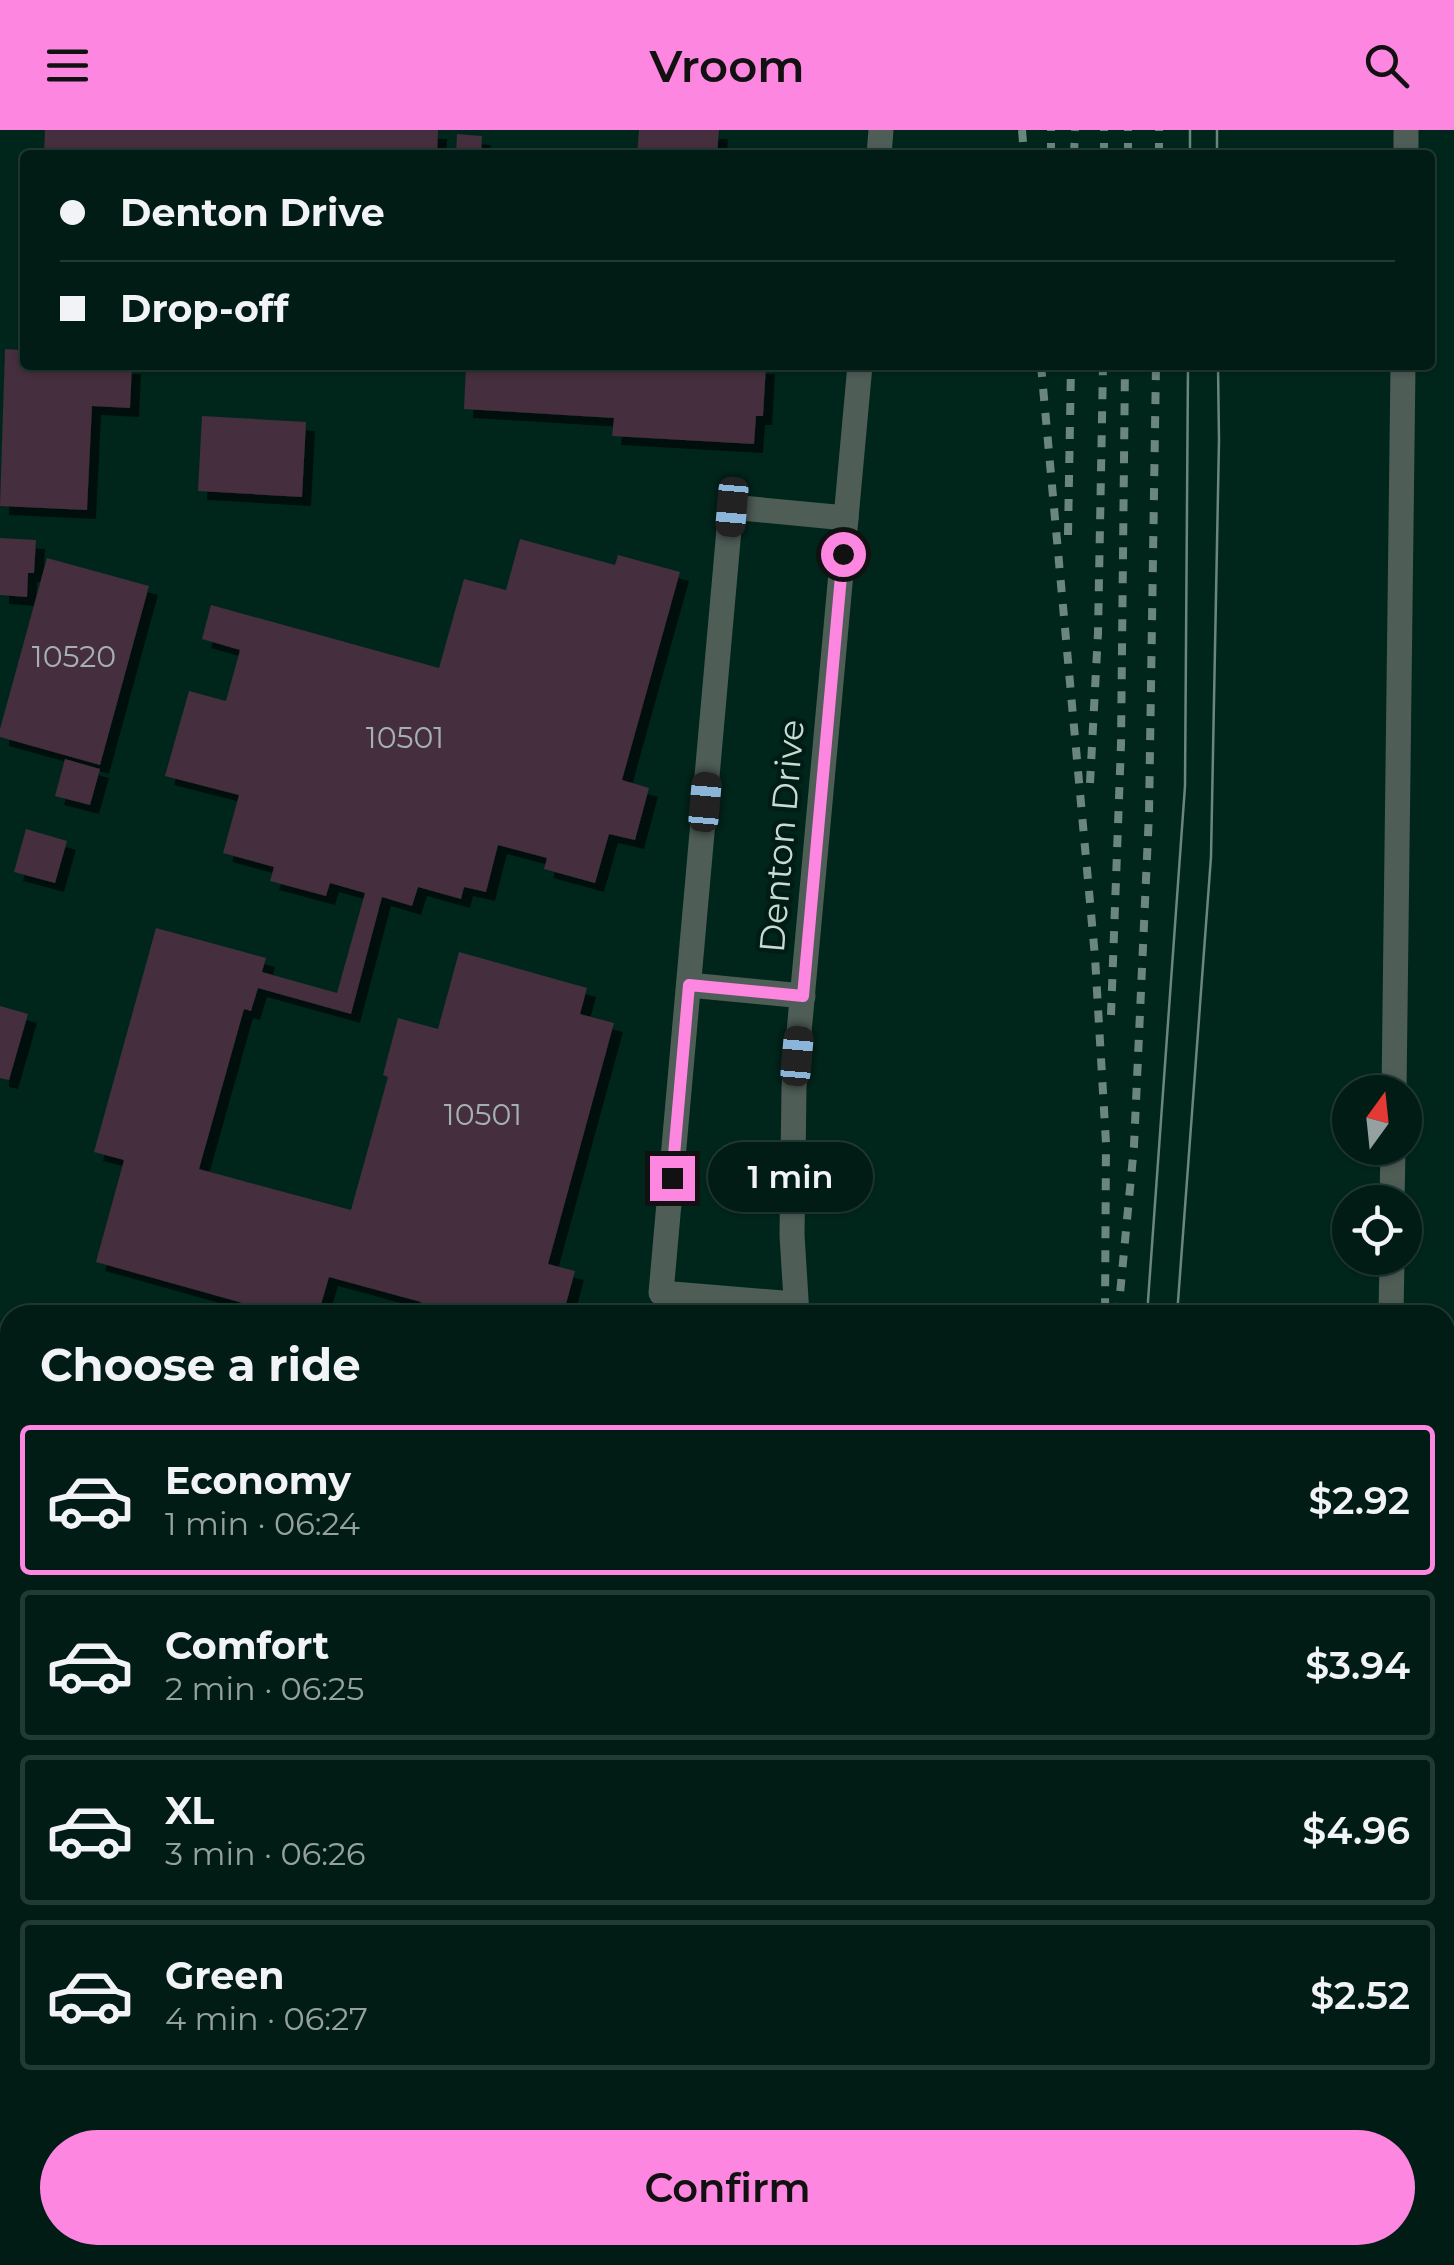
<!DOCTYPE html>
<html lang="en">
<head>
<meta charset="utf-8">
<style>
  :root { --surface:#001c15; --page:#0e2922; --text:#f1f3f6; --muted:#95a1a0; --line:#223a34; --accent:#fd86e1 }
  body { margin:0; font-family:Montserrat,sans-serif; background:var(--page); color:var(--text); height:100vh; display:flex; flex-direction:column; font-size:38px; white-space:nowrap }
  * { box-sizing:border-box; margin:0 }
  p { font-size:32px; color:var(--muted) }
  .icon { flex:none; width:55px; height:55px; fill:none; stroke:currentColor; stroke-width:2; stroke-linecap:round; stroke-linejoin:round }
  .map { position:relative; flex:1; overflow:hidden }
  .drawer { position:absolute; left:0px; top:1175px; width:1455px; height:960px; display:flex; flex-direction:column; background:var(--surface); border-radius:30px 30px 0 0; box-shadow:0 2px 8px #0004,0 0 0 2px var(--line) }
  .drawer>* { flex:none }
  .hud { position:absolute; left:20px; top:20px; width:1415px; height:220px; border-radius:10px; box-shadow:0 2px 8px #0004,0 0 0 2px var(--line); display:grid; align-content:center; height:220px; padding:0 40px; background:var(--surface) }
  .needle { width:65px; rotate:15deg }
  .tools { position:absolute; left:1332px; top:945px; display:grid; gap:20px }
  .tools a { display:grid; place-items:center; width:90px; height:90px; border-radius:50%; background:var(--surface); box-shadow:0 2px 8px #0004,0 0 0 2px var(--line); font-size:50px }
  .end { position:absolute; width:45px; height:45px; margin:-22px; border:12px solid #fd86e1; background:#111; box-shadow:0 0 0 5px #111 }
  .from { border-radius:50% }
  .bubble { position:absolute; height:70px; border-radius:35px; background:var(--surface); box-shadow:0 2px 8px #0004,0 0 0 2px var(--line); font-size:32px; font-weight:600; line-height:70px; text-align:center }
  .car { position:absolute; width:30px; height:60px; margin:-30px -15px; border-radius:12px; box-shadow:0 0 8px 2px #0007; background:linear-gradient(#222 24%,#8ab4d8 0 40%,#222 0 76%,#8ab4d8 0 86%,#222 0) }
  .hud b { display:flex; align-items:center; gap:35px; height:95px; font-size:38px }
  .hud b+b { border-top:2px solid var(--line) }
  .hud i { width:25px; height:25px; background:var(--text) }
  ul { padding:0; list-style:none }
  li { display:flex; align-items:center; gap:30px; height:150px; margin:0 20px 15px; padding:0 20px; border:5px solid var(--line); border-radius:10px }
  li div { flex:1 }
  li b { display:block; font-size:38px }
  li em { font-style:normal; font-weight:600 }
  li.selected { border-color:var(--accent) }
  li>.icon { width:90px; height:90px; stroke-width:1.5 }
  h2 { padding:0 40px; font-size:45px; line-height:120px }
  .button { display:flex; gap:20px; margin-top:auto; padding:20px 40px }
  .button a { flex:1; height:115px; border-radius:60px; background:var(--accent); color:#111; font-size:40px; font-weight:600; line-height:115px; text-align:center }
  header { display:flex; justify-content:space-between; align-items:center; height:130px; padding:0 40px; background:var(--accent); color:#111; font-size:45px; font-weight:600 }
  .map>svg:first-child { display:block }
  .building { fill:#442d3e; filter:url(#shadow) }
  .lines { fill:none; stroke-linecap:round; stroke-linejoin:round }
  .minor { stroke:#4f5d57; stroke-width:25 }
  .major { stroke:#7d9b90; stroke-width:25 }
  .tram { stroke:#6a867d; stroke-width:2.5 }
  .rail { stroke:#6a867d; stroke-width:8; stroke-dasharray:12 12; stroke-linecap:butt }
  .route { stroke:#fd86e1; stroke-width:12 }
  .labels { text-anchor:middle; stroke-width:9; stroke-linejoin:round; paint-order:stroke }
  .number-label { font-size:30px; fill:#a6b0ae }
  .street-label { font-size:35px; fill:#c7dbd3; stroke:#011c14 }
</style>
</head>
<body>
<header><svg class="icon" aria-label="menu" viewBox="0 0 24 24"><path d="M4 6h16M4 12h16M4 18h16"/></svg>Vroom<svg class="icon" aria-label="search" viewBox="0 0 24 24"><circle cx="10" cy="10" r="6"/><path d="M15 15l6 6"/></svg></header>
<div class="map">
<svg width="1454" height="2135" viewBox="0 0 1454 2135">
  <defs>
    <filter id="shadow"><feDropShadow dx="9" dy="9" stdDeviation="0" flood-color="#0009"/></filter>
  </defs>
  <rect width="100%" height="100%" fill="#00261c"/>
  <g class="building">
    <polygon points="45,0 438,0 437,25 44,25"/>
    <polygon points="639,0 719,0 717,25 637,25"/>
    <polygon points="457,4 482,6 481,25 456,25"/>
    <polygon points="22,188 25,188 25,235 132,235 130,278 92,276 87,380 0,376 5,219 21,220"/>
    <polygon points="466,235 766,235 763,286 756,286 754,314 612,306 614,288 464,279"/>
    <polygon points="202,286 306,292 302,367 198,361"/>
    <polygon points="0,408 36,410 34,443 28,443 27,467 0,465"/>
    <polygon points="520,409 615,435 618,425 680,442 622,650 649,658 635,710 609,704 595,753 544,739 547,728 498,715 486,762 464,757 461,769 418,757 412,776 382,767 351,884 258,858 251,881 244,879 199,1039 351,1080 388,947 383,945 398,888 438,899 459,822 587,858 580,884 614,893 548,1134 575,1141 564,1181 536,1174 533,1185 418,1185 421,1172 329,1147 318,1185 286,1185 96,1132 124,1030 94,1022 156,798 266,828 262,842 337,863 365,763 330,753 326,766 270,751 274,737 223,723 239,665 165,646 189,561 226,571 240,520 202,509 211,475 439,538 464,449 506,460"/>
    <polygon points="47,428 149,456 100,635 0,607 0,599"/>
    <polygon points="65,629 100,639 90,675 55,666"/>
    <polygon points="26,699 67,711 55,753 14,742"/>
    <polygon points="0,876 28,884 9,950 0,948"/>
    <polygon points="0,1352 9,1355 1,1386 0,1386"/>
    <polygon points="0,1657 10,1657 10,1693 0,1692"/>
    <polygon points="0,1869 10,1872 10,2061 0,2058"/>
    <polygon points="0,2098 10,2099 10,2125 98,2125 146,2129 145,2135 0,2135"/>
    <polygon points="491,2125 654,2125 653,2135 490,2135"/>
    <polygon points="766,2125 824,2125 823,2135 765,2135"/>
  </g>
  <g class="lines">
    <g class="minor">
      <polyline points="879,25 881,0"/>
      <polyline points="1406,25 1406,0"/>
      <polyline points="689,855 803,866"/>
      <polyline points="1394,962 1403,235"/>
      <polyline points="1392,1072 1393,1018"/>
      <polyline points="795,1174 661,1163 731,377 846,388"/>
      <polyline points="797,1185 792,1105 794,957 860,235"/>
      <polyline points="1391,1185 1392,1128"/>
      <polyline points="1445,1302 1454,1309"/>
      <polyline points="930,2135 931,2125"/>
    </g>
    <g class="major">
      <polyline points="0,1243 10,1246"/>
      <polyline points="1445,1637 1454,1639"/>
    </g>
    <g class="tram">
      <polyline points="1190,25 1190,0"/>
      <polyline points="1217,25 1217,0"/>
      <polyline points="1147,1185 1185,656 1188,235"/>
      <polyline points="1177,1185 1211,727 1219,310 1218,235"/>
      <polyline points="1064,2135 1065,2125"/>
      <polyline points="1092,2135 1093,2125"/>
    </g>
    <g class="rail">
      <polyline points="1022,0 1024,25"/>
      <polyline points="1051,25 1051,0"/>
      <polyline points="1074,25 1075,0"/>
      <polyline points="1104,25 1104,0"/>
      <polyline points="1128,25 1128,0"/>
      <polyline points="1159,25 1159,0"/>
      <polyline points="1041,235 1095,827 1106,1013 1105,1185"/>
      <polyline points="1068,405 1071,235"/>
      <polyline points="1090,653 1098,503 1103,235"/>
      <polyline points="1111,885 1121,614 1125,235"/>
      <polyline points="1118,1185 1134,1016 1149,683 1156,235"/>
      <polyline points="1020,2135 1021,2125"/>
    </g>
  </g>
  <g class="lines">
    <polyline class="route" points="672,1048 689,855 803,866 843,424"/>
  </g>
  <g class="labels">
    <g class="number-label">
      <text x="74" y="537">10520</text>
      <text x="405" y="618">10501</text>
      <text x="483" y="995">10501</text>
    </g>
    <g class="street-label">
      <text transform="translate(782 706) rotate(-85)" y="12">Denton Drive</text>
    </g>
  </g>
</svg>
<div class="tools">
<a><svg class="needle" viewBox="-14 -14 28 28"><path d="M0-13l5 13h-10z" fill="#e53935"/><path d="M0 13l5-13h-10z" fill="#95a1a0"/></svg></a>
<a><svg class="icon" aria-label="locate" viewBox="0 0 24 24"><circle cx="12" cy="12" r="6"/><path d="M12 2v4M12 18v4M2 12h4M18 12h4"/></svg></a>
</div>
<i class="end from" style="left:843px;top:424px"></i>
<i class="end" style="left:672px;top:1048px"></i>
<div class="bubble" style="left:708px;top:1012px;width:165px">1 min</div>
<i class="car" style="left:732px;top:377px;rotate:185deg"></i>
<i class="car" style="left:705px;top:672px;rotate:5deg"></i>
<i class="car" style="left:797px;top:926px;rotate:5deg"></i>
<div class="hud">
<b><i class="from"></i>Denton Drive</b>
<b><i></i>Drop-off</b>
</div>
<section class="drawer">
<h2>Choose a ride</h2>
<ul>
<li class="selected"><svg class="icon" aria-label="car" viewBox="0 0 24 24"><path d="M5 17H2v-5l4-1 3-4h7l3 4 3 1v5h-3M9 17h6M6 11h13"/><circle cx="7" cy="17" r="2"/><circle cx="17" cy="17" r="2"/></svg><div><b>Economy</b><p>1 min · 06:24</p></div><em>$2.92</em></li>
<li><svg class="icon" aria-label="car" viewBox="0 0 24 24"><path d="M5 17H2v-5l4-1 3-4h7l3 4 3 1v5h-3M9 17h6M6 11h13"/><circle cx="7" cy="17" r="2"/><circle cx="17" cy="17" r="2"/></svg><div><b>Comfort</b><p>2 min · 06:25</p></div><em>$3.94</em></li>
<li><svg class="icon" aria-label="car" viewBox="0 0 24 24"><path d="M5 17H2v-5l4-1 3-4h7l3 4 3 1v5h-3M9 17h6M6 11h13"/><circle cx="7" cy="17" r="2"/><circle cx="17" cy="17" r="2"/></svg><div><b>XL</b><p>3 min · 06:26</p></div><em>$4.96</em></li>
<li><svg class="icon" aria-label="car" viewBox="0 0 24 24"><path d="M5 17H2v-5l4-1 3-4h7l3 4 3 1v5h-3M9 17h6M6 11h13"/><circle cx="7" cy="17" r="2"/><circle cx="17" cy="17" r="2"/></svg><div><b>Green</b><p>4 min · 06:27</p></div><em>$2.52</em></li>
</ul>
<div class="button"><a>Confirm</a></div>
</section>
</div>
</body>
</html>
